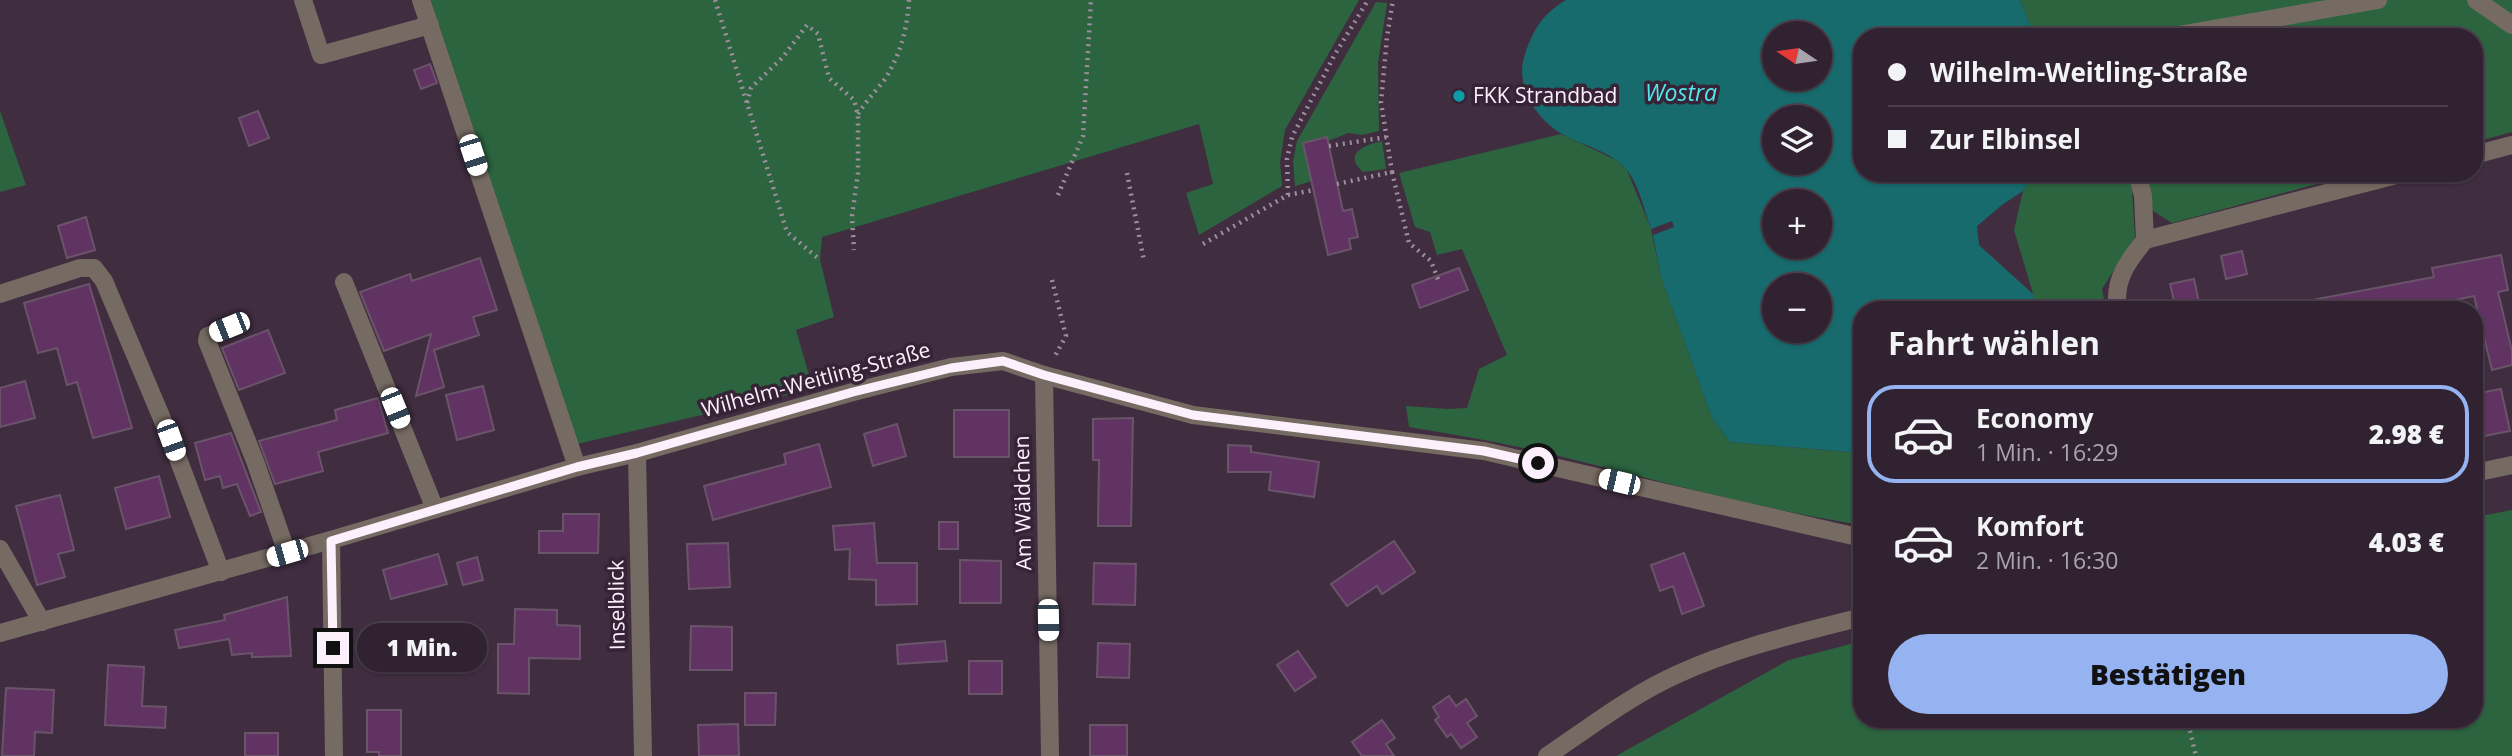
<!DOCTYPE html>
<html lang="de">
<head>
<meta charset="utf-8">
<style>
  :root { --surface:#302230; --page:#3c2f3c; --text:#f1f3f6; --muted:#a8a4ab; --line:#4b3f4c; --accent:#95b2f1 }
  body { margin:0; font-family:"Open Sans",sans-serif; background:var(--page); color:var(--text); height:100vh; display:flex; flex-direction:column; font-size:26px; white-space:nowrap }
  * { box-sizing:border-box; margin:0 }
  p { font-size:23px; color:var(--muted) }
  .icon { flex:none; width:38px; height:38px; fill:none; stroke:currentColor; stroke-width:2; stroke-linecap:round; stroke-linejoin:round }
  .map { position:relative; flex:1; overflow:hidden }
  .details { position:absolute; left:1853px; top:301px; width:630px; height:427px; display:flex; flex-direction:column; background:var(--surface); border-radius:28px; box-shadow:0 2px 5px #0004,0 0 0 2px var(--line) }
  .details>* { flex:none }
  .banner { position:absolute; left:1853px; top:28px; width:630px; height:154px; border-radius:28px; box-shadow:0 2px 5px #0004,0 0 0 2px var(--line); display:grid; align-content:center; height:154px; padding:0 35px; background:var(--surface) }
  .needle { width:46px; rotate:283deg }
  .controls { position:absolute; left:1762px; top:21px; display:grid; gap:14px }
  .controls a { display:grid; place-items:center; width:70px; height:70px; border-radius:50%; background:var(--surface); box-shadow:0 2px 5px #0004,0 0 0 2px var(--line); font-size:35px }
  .end { position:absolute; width:32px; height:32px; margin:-16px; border:9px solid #fdf0fd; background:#111; box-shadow:0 0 0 4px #111 }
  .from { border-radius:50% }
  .bubble { position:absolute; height:49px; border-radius:24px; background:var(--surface); box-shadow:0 2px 5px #0004,0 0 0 2px var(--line); font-size:23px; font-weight:800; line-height:49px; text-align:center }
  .car { position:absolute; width:21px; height:42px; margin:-21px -10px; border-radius:9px; box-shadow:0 0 5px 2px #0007; background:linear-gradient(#fff 24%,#345 0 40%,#fff 0 76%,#345 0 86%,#fff 0) }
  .banner b { display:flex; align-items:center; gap:24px; height:66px; font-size:26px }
  .banner b+b { border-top:2px solid var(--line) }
  .banner i { width:18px; height:18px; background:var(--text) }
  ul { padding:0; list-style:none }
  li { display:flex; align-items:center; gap:21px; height:98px; margin:0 14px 10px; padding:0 21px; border:4px solid transparent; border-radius:28px }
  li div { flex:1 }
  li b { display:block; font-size:26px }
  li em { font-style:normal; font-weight:800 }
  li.selected { border-color:var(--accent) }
  li>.icon { width:63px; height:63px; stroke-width:1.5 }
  h2 { padding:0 35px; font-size:32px; line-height:84px }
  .primary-button { display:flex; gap:14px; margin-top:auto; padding:14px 35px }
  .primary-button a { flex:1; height:80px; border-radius:42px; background:var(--accent); color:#111; font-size:28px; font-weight:800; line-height:80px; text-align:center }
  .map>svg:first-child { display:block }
  .green { fill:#2c643f }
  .water { fill:#176b6d; fill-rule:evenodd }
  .building { fill:#613362; stroke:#6a546a; stroke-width:2 }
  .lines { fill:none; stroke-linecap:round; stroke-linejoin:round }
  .path { stroke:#9e8e9e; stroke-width:4.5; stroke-dasharray:2 5; stroke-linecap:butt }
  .minor { stroke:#766b62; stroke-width:18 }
  .route { stroke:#fdf0fd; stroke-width:9 }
  .culture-dot { fill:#0f9aa8; stroke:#362336; stroke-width:2.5 }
  .labels { text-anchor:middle; stroke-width:7; stroke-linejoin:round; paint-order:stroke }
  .poi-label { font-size:21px; fill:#fdf0fd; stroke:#362336; text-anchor:start }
  .street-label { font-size:21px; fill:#fdf0fd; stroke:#362336 }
  .water-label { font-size:23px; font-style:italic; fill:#52e7ec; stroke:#362336 }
</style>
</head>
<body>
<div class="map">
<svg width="2512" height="756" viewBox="0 0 2512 756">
  <rect width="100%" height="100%" fill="#402d40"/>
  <g class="green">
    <polygon points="427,0 1359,0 1285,130 1280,162 1282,186 1199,235 1186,193 1213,184 1199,124 822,237 820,260 834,317 796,330 813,389 577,444"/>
    <polygon points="2020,0 2512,0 2512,132 2475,142 2474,37 2035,37"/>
    <polygon points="1376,2 1387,3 1378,63 1379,131 1362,135 1348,133 1328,141 1326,137 1303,143 1312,181 1295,186 1293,161 1297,141"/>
    <polygon points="0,111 26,185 0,192"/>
    <path d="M1561,134L1616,160L1627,170L1651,229L1661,277L1712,418L1730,442L1862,453V525C1763,510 1668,483 1571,459C1517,445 1463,436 1409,427L1406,406L1448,409L1467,408L1479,369L1507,355L1462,249L1437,255L1430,232L1415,227L1399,173Z"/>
    <path d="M1382,141L1386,169L1363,172C1342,153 1365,145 1382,141Z"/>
    <polygon points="2035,173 2131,173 2135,237 2102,289 2106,310 2033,310 2033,294 2014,230 2023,191"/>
    <polygon points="2146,173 2358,173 2172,223 2150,209"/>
    <polygon points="2512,510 2512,756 1616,756 1789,660 1862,641 1862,719 2474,719 2475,517"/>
  </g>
  <path class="water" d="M1566,0H2020L2035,37H1862V173H2035L2023,191L2002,205L1977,226L1979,245L2033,294V310H1862V453L1730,442L1712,418L1661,277L1653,235L1674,227L1672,221L1651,229C1644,210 1639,184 1626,169C1610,151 1584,146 1564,135C1536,120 1514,85 1525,54C1534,28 1542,15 1566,0ZM1774,33H1820V79H1774ZM1774,117H1820V163H1774ZM1774,201H1820V247H1774ZM1774,285H1820V331H1774Z"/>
  <g class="building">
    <polygon points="430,64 437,83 421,89 414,70"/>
    <polygon points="258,111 269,138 249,146 239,118"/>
    <polygon points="1327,137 1343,211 1352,209 1358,237 1349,239 1351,249 1328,255 1303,143"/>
    <polygon points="86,217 95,250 67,258 58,226"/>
    <polygon points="2242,251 2247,274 2226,279 2221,256"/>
    <polygon points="2501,255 2508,290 2498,292 2512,351 2512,365 2492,370 2474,296 2407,310 2313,310 2312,300 2434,277 2432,268"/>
    <polygon points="480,258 497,310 473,317 479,335 434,350 444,387 416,396 431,334 384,351 360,292 410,274 412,281"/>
    <polygon points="1459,268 1468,290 1420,308 1412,285"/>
    <polygon points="2194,279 2200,307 2176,310 2170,284"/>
    <polygon points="89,284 132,428 93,438 77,382 67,385 57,348 38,353 24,303"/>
    <polygon points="268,330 285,373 239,390 222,348"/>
    <polygon points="25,381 35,418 0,427 0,388"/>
    <polygon points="483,386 494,430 457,440 446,395"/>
    <polygon points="2501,389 2510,431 2474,438 2474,394"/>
    <polygon points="378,398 388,433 318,452 323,471 275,484 259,441 337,420 335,410"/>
    <rect x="954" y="410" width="55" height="47"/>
    <polygon points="1133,418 1131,526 1098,526 1099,460 1093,460 1093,419"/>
    <polygon points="897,424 906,456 873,466 864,434"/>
    <polygon points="231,433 261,512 250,516 237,484 223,488 220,476 205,480 195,443"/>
    <polygon points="819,444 831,487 713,520 704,486 786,464 784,454"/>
    <polygon points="1228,445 1251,446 1251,452 1319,462 1314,497 1269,490 1271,472 1228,472"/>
    <polygon points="159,476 170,517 126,529 115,488"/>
    <polygon points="60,495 74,550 58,554 65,577 37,585 16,506"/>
    <polygon points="563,514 599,514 598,553 539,553 539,531 563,531"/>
    <rect x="939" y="522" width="19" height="27"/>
    <polygon points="874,523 877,563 917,563 917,604 876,605 876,580 849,579 850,549 835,550 833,526"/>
    <polygon points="1394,541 1415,572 1382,594 1377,586 1347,606 1331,584"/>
    <polygon points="728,543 730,587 689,589 687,544"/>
    <polygon points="1684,553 1704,606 1682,614 1673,586 1660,591 1651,565"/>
    <polygon points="438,554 447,584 391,599 383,570"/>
    <polygon points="477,557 483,580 463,585 457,563"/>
    <polygon points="960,560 1001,561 1001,603 960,603"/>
    <polygon points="1094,563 1136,564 1135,605 1093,604"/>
    <polygon points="287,597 291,656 252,657 252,653 232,655 229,639 179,648 175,630 225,620 224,615"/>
    <polygon points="515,609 557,610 557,625 580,626 580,659 529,658 529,694 498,693 498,644 514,644"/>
    <polygon points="691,626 732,627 732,670 690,670"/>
    <polygon points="945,641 947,661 898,664 897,645"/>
    <polygon points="1098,643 1130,644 1129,678 1097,677"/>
    <polygon points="1298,651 1316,677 1295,691 1277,665"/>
    <rect x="969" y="661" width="33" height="33"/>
    <polygon points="108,665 144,667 142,706 166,707 165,728 105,725"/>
    <polygon points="6,688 54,690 52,733 35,732 34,756 2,756"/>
    <polygon points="745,693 776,693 775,725 745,725"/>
    <polygon points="1449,696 1456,706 1466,699 1477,716 1467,723 1477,737 1461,748 1451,734 1447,737 1435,720 1439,717 1433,707"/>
    <polygon points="367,710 401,710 401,756 379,756 379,752 367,752"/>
    <polygon points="1382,720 1395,738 1386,744 1394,756 1362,756 1352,742"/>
    <polygon points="738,724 739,756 699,756 698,725"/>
    <rect x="1090" y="725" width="37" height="31"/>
    <rect x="245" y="733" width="33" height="23"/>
  </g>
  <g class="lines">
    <g class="path">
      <polyline points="715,0 787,232 820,260"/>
      <polyline points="747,103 751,88 783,57 807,25 818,34 829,78 854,100 858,115 858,173 852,216 854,250"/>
      <path d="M858,114C866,101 876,91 885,79C901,53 907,30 909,0"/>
      <polyline points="1329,146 1387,137"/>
      <polyline points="1392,172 1409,243 1431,261 1439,282"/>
      <polyline points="1127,173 1144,261"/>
      <polyline points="1337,184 1392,172 1381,102 1387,37 1393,0"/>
      <polyline points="1058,195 1083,136 1091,0"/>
      <polyline points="1288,195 1287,159 1292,137 1334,56 1368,0"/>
      <polyline points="1203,244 1288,195 1314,190"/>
      <polyline points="1052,280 1066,336 1055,356"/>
      <polyline points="2183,719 2189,727 2196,756"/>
    </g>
    <g class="minor">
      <polyline points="303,0 321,55 430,25"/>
      <polyline points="421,0 577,467"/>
      <polyline points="2476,0 2512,25"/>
      <polyline points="2167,37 2378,0"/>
      <polyline points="2474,155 2512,145"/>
      <polyline points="2145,240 2404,173"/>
      <polyline points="344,282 435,509"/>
      <polyline points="0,294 80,268 94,268 104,281 171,440 221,572"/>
      <path d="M2118,310C2113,281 2127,262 2145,240L2143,196L2137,173"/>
      <polyline points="229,327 208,336 207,341 255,461 287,553"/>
      <polyline points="1044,375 1050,756"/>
      <polyline points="637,453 643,756"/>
      <polyline points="2474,473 2512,465"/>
      <polyline points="331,540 334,756"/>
      <polyline points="0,549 42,622"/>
      <polyline points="0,633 331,540 577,467 637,453 853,392 951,367 1003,361 1044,375 1193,415 1484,451 1862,538"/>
      <path d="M1547,756C1590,727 1631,695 1678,674C1737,647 1800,633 1862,617"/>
    </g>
  </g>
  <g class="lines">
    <polyline class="route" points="333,648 331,541 577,467 637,453 853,392 951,368 1003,361 1044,375 1193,415 1484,451 1538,463"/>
  </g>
  <circle class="culture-dot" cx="1459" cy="96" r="7"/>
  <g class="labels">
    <g class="poi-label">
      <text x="1473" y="103">FKK Strandbad</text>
    </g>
    <g class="street-label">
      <text transform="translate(816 380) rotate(-15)" y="7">Wilhelm-Weitling-Straße</text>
      <text transform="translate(1023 503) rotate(-91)" y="7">Am Wäldchen</text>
      <text transform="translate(617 605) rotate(-91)" y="7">Inselblick</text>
    </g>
    <g class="water-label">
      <text x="1681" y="101">Wostra</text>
    </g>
  </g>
</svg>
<div class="controls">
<a><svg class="needle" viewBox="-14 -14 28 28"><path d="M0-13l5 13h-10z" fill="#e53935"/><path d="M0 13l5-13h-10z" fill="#a8a4ab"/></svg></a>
<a><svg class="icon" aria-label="layers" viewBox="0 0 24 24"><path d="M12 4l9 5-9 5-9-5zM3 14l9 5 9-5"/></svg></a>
<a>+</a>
<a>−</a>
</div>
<i class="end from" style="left:1538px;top:463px"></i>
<i class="end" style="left:333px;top:648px"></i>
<div class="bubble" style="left:357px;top:623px;width:130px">1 Min.</div>
<i class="car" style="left:473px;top:155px;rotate:162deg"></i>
<i class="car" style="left:229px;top:327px;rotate:248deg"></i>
<i class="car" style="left:395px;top:408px;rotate:158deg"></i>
<i class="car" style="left:171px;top:440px;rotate:160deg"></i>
<i class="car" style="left:1619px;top:482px;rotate:283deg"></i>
<i class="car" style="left:287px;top:553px;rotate:254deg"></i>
<i class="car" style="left:1048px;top:620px;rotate:179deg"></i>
<div class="banner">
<b><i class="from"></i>Wilhelm-Weitling-Straße</b>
<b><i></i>Zur Elbinsel</b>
</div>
<section class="details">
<h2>Fahrt wählen</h2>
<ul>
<li class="selected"><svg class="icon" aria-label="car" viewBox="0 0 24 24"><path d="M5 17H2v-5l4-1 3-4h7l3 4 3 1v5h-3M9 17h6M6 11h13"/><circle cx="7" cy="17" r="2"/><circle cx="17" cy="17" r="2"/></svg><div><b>Economy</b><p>1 Min. · 16:29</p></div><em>2.98 €</em></li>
<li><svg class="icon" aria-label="car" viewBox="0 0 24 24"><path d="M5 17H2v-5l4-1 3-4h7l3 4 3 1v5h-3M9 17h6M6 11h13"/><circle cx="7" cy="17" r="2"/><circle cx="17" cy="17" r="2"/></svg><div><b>Komfort</b><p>2 Min. · 16:30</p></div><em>4.03 €</em></li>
</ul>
<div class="primary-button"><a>Bestätigen</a></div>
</section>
</div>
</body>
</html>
